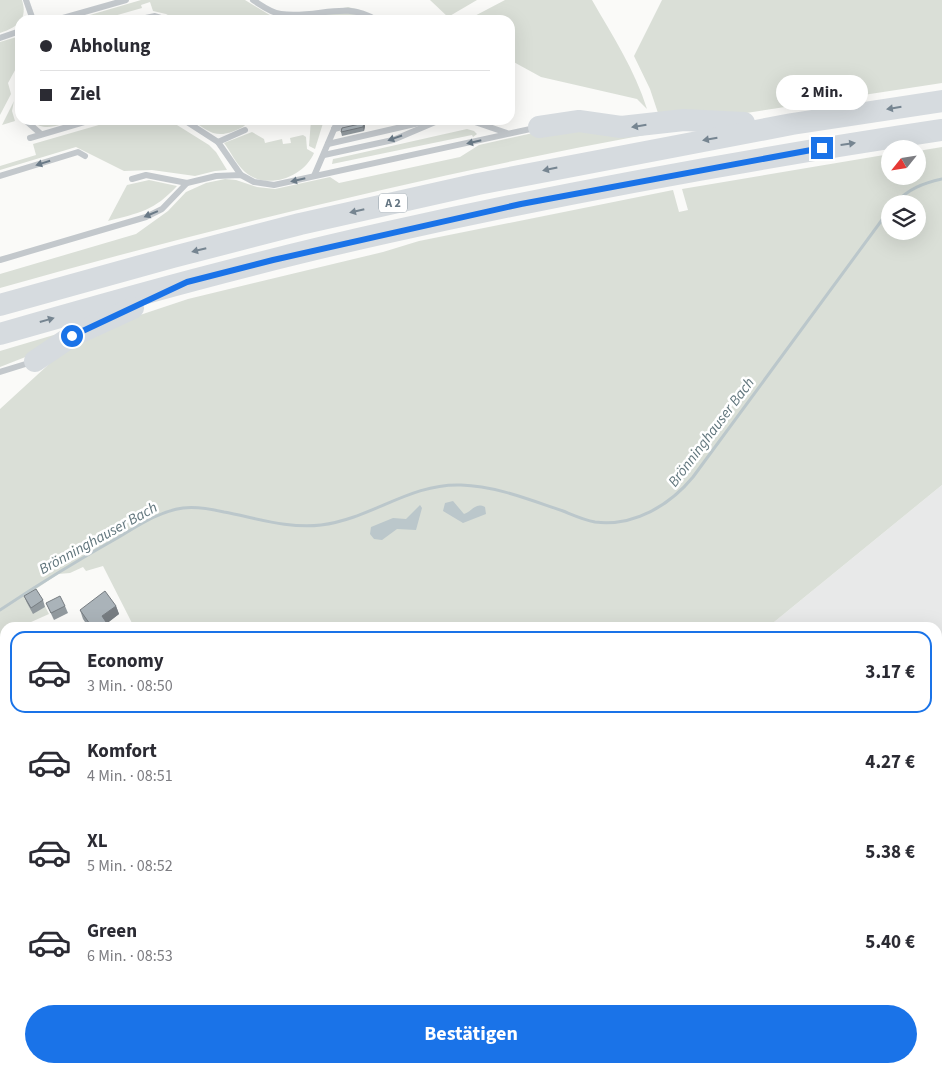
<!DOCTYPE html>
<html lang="de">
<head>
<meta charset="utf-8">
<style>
  :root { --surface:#fff; --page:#f7f7f7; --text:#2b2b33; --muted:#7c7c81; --line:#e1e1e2; --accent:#1a73e8 }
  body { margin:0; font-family:"Source Sans 3",sans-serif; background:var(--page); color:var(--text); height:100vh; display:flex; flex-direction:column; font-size:19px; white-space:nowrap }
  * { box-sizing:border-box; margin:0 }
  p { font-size:16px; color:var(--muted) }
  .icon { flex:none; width:28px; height:28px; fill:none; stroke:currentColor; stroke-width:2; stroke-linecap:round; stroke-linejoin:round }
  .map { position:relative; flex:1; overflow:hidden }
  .drawer { position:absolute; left:0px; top:622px; width:942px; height:451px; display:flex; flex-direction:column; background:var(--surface); border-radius:15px 15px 0 0; box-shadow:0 5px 20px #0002 }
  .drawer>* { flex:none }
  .top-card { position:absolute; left:15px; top:15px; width:500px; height:110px; border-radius:15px; box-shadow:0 5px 20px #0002; display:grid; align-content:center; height:110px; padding:0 25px; background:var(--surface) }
  .needle { width:32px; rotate:240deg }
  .controls { position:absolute; left:881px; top:140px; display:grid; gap:10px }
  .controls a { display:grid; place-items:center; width:45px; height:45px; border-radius:50%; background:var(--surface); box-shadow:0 5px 20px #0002; font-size:25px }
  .end { position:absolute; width:22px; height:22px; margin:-11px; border:6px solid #1a73e8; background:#fff; box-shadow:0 0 0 2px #fff }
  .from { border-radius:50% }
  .bubble { position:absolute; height:35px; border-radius:18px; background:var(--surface); box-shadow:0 5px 20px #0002; font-size:16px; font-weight:700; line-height:35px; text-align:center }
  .top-card b { display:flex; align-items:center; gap:18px; height:48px; font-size:19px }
  .top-card b+b { border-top:1px solid var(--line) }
  .top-card i { width:12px; height:12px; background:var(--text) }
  ul { padding:9px 0 0; list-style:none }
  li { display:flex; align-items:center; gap:15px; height:82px; margin:0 10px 8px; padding:0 15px; border:2px solid transparent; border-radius:15px }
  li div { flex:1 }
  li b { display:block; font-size:19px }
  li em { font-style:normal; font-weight:700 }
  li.on { border-color:var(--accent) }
  li>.icon { width:45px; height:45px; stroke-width:1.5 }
  .action { display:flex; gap:10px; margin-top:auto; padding:10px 25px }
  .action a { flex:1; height:58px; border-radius:30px; background:var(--accent); color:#fff; font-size:20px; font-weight:700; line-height:58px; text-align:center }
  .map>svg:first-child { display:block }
  .built { fill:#e8e9e9 }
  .green { fill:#dadfd7; fill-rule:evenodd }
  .water { fill:#bbc7cb }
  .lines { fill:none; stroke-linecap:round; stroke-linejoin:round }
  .stream { stroke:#bbc7cb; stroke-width:3 }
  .lane { stroke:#c3c8cc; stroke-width:6 }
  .street { stroke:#c3c8cc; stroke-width:12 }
  .highway { stroke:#d6dbdf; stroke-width:22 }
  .wall { fill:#929a9f }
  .shaded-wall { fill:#777d82 }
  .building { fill:#aab3b9; stroke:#777d82 }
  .oneway { fill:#768591 }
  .oneway2 { fill:#6a7a87 }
  .route { stroke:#1a73e8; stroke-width:6 }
  .labels { text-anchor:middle; stroke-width:5; stroke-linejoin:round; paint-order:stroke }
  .shield { fill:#fff; stroke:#939fa8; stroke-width:1 }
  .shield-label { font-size:12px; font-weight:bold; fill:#657683 }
  .water-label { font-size:15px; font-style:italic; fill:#60757c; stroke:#fff }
</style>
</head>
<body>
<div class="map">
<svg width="942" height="1073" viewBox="0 0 942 1073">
  <rect width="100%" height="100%" fill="#fafaf8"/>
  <polygon class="built" points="942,485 942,1073 669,1073 667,1069 938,1069 938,628 768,627"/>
  <g class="green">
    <path d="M0,0H22C28,19 18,27 0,33Z"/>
    <polygon points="141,0 245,0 278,20 177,20 166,14 153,11 150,2 141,5 142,8 100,20 73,20"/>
    <polygon points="430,0 477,0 448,17"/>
    <path d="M505,0H592C612,35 635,70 647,109L637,99L541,77L510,60V20H467Z"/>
    <polygon points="662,0 942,0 942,83 740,114 658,113 650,89 634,56"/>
    <polygon points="348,7 360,10 371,20 302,20 310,15"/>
    <polygon points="20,36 20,61 8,83 11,94 0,115 0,42"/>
    <polygon points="14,101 12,111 15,121 2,125"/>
    <path d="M75,120C60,124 45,133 32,121Z"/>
    <polygon points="116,120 169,120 209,145 216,152 227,170 215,171 195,176 152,170 124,171 76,147 0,170 0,166 36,155 33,144"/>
    <path d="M191,120H249C245,127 241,128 234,131C214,139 208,130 191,120Z"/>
    <polygon points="311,120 324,120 315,149 309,146"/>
    <polygon points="467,129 474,131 477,134 473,137 472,135 332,164 333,159 338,158"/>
    <path d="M551,129L655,133C434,174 216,227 0,288V274L136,234L168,211L186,192L206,183L225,179L236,180L257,187L275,189L330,177L339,183L460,157L479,145Z"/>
    <path d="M252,132L264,139L265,143L282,139L283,144L291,143L290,138L303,135L306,137L307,149L314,153C304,177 267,191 245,172C236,164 231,152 224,143Z"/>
    <path d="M942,147V485L768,627H134L103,566L86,571L83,567L70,573L58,574L36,589L49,614L20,627L5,628V636L0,639V409L60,354L125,320L188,299L383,252L419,241L673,190L679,212L688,210L682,189L890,154V176H918V151ZM890,204H918V231H890Z"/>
    <path d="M149,180L177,186C154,211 139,213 108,221L127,185Z"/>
    <polygon points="74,329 28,356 0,367 0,351"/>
    <polygon points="527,1069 667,1069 669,1073 516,1073"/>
  </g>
  <g class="water">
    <path d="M453,501L464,514C473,511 475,502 485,507L486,514L463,523L443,511L445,503Z"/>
    <polygon points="420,505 422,508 416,530 397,529 382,540 374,539 370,534 371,527 393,518 406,519"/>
  </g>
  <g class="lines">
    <g class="stream">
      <path d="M895,204C907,189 924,183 942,179"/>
      <path d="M0,610C39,584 78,560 119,537C139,525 160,511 183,508C197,506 211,509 224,512C256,518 289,529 321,525C371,519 410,483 461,485C496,486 530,500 563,511C573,515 584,520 595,522C634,527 670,505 693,477L890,209"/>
    </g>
    <g class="lane">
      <polyline points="26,0 33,20"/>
      <path d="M253,0C261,5 271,13 281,14C318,19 345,0 376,20"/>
      <polyline points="141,19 155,16 168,20"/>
      <polyline points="56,20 126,0"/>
      <polyline points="0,38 20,31"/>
      <polyline points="25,120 41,134"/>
      <polyline points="184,120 218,142 241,175"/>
      <polyline points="469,120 507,133"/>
      <polyline points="334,129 370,120"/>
      <polyline points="30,138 91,120"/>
      <polyline points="218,142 245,130"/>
      <polyline points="328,144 432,120"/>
      <polyline points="324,155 393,140 440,120"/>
      <polyline points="0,176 78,152 85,156"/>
      <polyline points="314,176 338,120"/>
      <polyline points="132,179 146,175 187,183"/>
      <polyline points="0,260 146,217 162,209 187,183 216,176 241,175 254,182 274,185 535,128"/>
      <polyline points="0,372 32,362"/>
      <polyline points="344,1069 347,1073"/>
    </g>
    <g class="street">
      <polyline points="938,864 942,862"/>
      <polyline points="938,979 942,988"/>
      <polyline points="500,1073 509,1069"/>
    </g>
    <g class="highway">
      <polyline points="539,127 579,121 621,127 684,120 744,123"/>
      <polyline points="0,305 173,257 300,224 478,184 792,124 942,101"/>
      <path d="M0,334C129,297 258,261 389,232C572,191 756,158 942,130"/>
      <polyline points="35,361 72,336 133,308"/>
    </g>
  </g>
  <g class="wall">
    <polygon points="364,123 365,126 364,131 342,136 341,132"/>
    <polygon points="24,596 43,600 45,607 33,614 27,603"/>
    <polygon points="46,603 65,606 68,613 54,620"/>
    <polygon points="116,606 119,614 107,623 110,628 89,628 83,619 80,610"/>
    <polygon points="942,653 942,767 938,769 938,656"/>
    <polygon points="942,879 942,933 938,936 938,881"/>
    <polygon points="838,1069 938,1069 942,1073 840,1073"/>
  </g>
  <g class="shaded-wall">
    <polygon points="364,123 365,126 364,131 363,127"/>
    <polygon points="116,606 119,614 105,625 102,616"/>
  </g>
  <g class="building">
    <polygon points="364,123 363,127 341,132 342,128"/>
    <polygon points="36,589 43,600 31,608 24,596"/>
    <polygon points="105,591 116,606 102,616 110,628 91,628 92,627 80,610"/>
    <polygon points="60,596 65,606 51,613 46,603"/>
    <polygon points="942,653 942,750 938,753 938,656"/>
    <polygon points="942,879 942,922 938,924 938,881"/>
    <polygon points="942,1045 942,1073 843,1073 841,1069 938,1069 938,1047"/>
    <polygon points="758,1069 817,1069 819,1073 761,1073"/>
  </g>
  <defs><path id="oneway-solid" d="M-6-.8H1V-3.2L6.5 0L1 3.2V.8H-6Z" transform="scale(1.25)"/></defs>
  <g class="oneway">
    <use href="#oneway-solid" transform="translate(894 108) rotate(171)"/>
    <use href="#oneway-solid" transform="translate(639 126) rotate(171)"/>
    <use href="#oneway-solid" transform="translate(710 139) rotate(170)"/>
    <use href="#oneway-solid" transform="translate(848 144) rotate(-8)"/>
    <use href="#oneway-solid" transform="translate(550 169) rotate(168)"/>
    <use href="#oneway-solid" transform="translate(357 211) rotate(167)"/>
    <use href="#oneway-solid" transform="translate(199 250) rotate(166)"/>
    <use href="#oneway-solid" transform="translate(47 320) rotate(-16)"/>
  </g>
  <g class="oneway2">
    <use href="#oneway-solid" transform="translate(395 138) rotate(161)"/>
    <use href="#oneway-solid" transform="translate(474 142) rotate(167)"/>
    <use href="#oneway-solid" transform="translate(43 163) rotate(163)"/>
    <use href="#oneway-solid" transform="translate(298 180) rotate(167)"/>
    <use href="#oneway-solid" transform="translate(151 214) rotate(157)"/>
  </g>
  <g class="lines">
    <polyline class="route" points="72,336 187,282 273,260 521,204 822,148"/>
  </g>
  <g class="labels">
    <rect class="shield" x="379" y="193.5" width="28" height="19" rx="4"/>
    <g class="shield-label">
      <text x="393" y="207">A 2</text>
    </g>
    <g class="water-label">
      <text transform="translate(711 432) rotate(-53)" y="5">Brönninghauser Bach</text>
      <text transform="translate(98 538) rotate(-29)" y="5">Brönninghauser Bach</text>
    </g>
  </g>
</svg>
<div class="controls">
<a><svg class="needle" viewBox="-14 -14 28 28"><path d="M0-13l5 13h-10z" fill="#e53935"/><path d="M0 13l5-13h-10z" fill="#7c7c81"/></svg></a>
<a><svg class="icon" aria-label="layers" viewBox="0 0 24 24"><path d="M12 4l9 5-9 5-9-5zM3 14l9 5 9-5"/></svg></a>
</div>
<i class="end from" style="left:72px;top:336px"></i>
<i class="end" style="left:822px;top:148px"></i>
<div class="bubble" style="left:776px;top:75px;width:92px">2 Min.</div>
<div class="top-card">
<b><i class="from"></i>Abholung</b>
<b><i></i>Ziel</b>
</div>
<section class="drawer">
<ul>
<li class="on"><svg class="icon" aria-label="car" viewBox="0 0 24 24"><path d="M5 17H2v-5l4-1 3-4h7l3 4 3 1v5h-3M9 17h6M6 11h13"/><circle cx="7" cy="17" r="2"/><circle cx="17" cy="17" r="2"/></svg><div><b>Economy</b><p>3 Min. · 08:50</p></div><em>3.17 €</em></li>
<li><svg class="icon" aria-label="car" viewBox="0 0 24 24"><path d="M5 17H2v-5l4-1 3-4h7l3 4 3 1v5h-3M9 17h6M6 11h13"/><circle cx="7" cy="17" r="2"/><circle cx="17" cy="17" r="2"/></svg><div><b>Komfort</b><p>4 Min. · 08:51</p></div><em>4.27 €</em></li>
<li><svg class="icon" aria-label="car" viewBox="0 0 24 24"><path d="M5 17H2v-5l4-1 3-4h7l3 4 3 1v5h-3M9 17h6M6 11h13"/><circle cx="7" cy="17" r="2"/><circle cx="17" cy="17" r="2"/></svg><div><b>XL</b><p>5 Min. · 08:52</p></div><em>5.38 €</em></li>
<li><svg class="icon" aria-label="car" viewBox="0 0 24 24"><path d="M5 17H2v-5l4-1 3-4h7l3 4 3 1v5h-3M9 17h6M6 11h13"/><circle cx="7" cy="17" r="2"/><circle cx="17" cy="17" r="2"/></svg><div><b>Green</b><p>6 Min. · 08:53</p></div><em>5.40 €</em></li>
</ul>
<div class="action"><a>Bestätigen</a></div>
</section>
</div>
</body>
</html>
